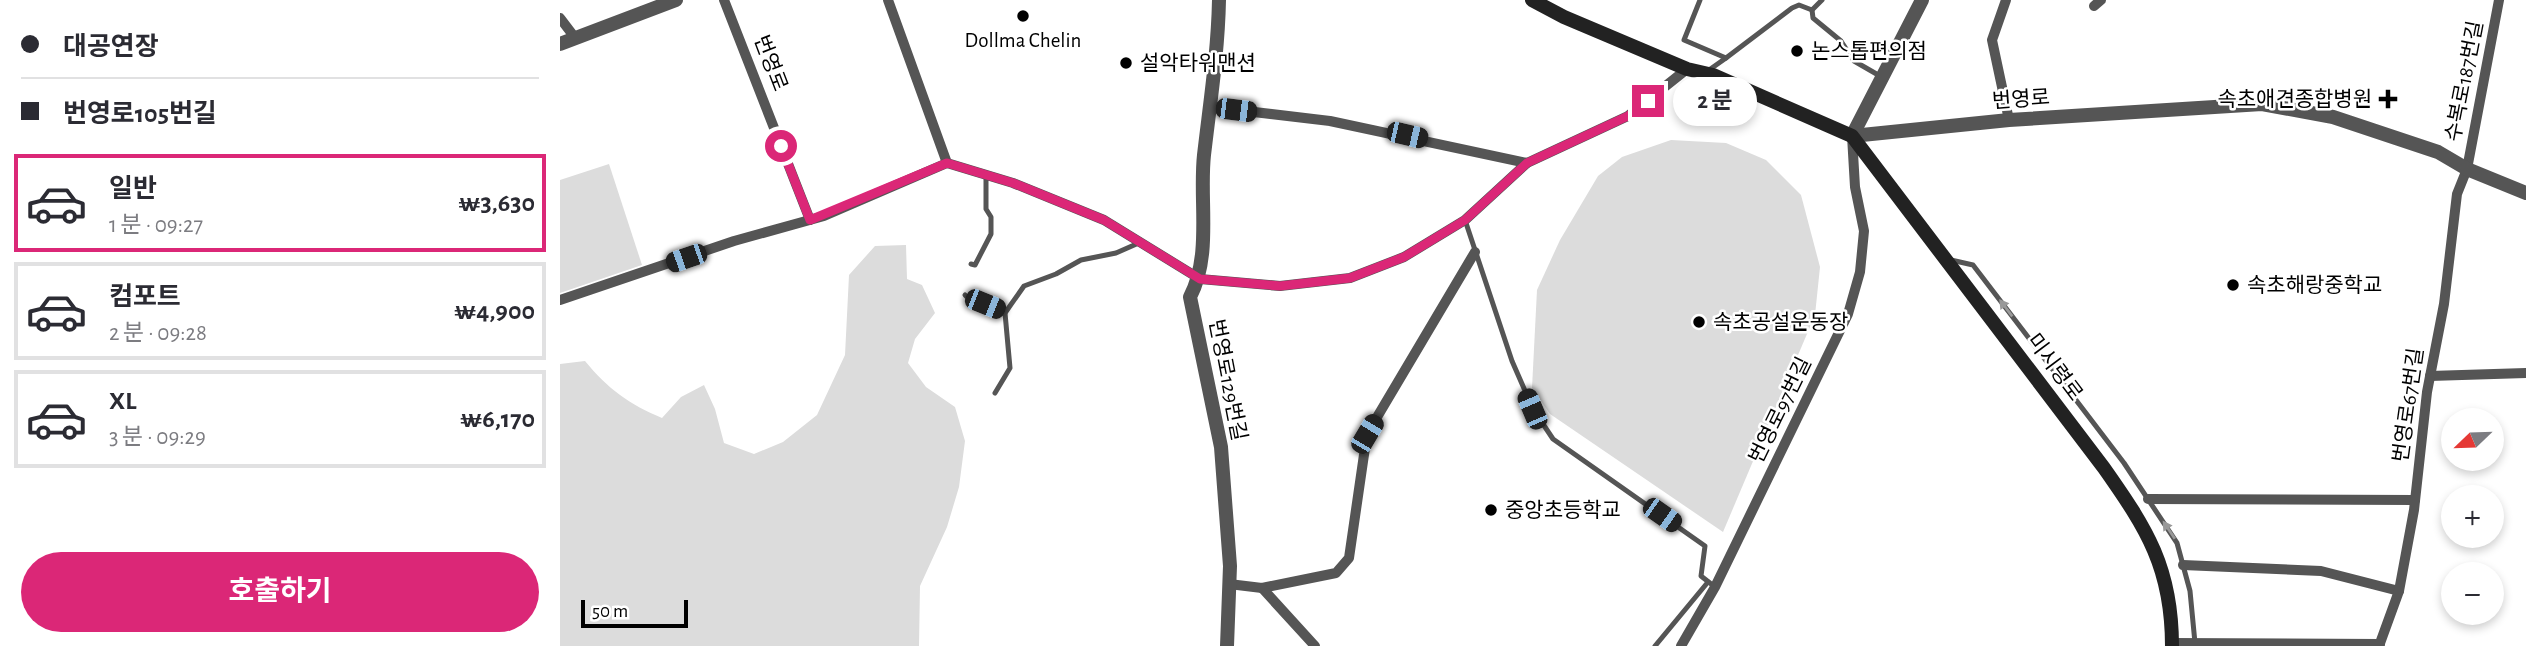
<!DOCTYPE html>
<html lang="ko">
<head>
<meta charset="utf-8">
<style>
  :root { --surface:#fff; --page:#f7f7f7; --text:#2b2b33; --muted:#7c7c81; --line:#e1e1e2; --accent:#db2777 }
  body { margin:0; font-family:"Alegreya Sans","Noto Sans KR",sans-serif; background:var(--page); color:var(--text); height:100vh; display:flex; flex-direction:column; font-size:26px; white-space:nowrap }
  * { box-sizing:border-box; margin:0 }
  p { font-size:23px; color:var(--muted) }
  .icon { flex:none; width:38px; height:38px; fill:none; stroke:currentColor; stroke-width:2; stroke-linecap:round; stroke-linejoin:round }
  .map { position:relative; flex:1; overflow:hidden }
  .panel { display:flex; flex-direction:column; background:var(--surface); width:560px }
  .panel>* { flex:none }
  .hud { display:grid; align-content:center; height:154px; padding:0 21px; background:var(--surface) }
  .needle { width:46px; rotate:247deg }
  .buttons { position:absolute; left:1881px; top:408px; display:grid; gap:14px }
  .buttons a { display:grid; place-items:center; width:63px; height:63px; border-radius:50%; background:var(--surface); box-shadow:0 4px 10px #0003; font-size:35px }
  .scale { position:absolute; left:21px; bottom:18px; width:107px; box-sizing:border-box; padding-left:7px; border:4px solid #000; border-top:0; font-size:19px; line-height:24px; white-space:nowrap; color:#000; -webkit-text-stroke:5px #fff; paint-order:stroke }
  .end { position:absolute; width:32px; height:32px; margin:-16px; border:9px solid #db2777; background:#fff; box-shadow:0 0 0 4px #fff }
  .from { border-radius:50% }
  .bubble { position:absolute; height:49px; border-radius:24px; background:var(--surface); box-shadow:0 4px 10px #0003; font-size:23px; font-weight:700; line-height:49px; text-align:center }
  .car { position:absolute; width:21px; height:42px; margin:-21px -10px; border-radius:9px; box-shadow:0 0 5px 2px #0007; background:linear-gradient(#222 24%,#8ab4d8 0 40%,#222 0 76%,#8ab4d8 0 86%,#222 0) }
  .hud b { display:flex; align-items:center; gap:24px; height:66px; font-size:26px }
  .hud b+b { border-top:2px solid var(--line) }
  .hud i { width:18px; height:18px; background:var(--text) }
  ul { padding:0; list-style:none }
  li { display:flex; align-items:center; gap:21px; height:98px; margin:0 14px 10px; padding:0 7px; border:4px solid var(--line); border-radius:0px }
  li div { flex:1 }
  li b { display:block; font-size:26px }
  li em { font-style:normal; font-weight:700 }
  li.active { border-color:var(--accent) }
  li>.icon { width:63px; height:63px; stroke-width:1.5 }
  .cta { display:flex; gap:14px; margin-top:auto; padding:14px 21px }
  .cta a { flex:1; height:80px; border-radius:42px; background:var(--accent); color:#fff; font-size:28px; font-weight:700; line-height:80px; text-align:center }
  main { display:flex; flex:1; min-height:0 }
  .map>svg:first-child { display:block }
  .green { fill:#dcdcdc }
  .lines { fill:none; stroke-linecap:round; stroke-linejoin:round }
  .service { stroke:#555; stroke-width:5 }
  .minor { stroke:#555; stroke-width:10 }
  .tertiary { stroke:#555; stroke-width:14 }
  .secondary { stroke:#222; stroke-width:14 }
  .oneway { fill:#999 }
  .route { stroke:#db2777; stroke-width:9 }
  .poi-dot { fill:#000; stroke:#fff; stroke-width:2.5 }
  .labels { text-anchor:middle; stroke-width:5; stroke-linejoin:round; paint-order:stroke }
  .poi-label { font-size:21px; fill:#000; stroke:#fff; text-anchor:start }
  .street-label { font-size:21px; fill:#000; stroke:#fff }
</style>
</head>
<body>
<main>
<section class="panel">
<div class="hud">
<b><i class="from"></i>대공연장</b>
<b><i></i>번영로105번길</b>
</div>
<ul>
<li class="active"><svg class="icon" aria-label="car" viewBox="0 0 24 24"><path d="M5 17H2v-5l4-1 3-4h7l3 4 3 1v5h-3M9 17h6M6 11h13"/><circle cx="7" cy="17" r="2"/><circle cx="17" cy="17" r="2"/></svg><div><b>일반</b><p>1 분 · 09:27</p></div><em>₩3,630</em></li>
<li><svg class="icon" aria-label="car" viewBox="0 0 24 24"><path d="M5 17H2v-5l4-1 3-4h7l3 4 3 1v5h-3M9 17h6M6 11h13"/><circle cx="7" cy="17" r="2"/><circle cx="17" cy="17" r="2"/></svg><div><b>컴포트</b><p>2 분 · 09:28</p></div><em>₩4,900</em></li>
<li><svg class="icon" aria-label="car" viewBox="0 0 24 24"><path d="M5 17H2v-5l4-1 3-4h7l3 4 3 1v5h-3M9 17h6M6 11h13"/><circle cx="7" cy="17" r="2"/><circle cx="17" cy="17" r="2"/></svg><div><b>XL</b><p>3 분 · 09:29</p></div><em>₩6,170</em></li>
</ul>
<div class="cta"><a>호출하기</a></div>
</section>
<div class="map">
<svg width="1966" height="646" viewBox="0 0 1966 646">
  <rect width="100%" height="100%" fill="#fff"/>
  <g class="green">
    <polygon points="1111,140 1166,143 1206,160 1241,195 1260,267 1255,315 1163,532 990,414 972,388 977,290 1000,240 1038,176 1062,157"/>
    <polygon points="49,164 82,265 0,293 0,180"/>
    <path d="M346,245L347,279L362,285L375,313L355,339L348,363L366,387L395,407L405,441L399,487L387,527L360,586L359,646H0V364L25,361C48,389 69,404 102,418L121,397L144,385L155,409L164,443L194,454L223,442L257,415L285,355L289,275L315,246Z"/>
  </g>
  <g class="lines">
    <g class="service">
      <polyline points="1140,0 1124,40 1166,58 1149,70"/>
      <polyline points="1252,10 1253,18 1281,41 1294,61 1320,76"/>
      <polyline points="1166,58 1232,8 1239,5 1252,10 1262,0"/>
      <polyline points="905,220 952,361 973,409 993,439 1145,546 1141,576 1155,587"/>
      <polyline points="1391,260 1413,265 1564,463 1617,543 1630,591 1635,643"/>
      <polyline points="411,264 415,265 431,234 431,217 426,209 426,177 429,178"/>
      <polyline points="405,295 418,308 425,305 445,313"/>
      <polyline points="435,393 450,368 445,313 464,286 496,274 521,260 556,253 581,242"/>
      <polyline points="1095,646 1148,582"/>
    </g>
    <g class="minor">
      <polyline points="164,0 250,220"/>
      <polyline points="328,0 387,163"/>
      <polyline points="1446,0 1432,40 1449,120"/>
      <polyline points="1534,6 1541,0"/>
      <polyline points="0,18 16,39"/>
      <polyline points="652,107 770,121 967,163"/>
      <polyline points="0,300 174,241 264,216 387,163 453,183 544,220 640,279 720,286 790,278 844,257 905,220 967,163 1068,116 1127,69"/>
      <polyline points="1870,376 1966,373"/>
      <polyline points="1588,499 1855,500"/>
      <polyline points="1623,565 1761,571 1839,591"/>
      <polyline points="669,584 702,588 776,573 789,558 807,434 915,252"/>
      <polyline points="702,588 755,646"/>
      <polyline points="1612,643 1820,644"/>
      <polyline points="1121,646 1155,587 1288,314 1300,272 1304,231 1295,187 1292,136"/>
      <polyline points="1819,646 1839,591 1854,510 1867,392 1884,304 1897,194 1907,169 1939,0"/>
    </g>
    <g class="tertiary">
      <path d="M659,0C658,52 650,103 644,155C639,200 652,255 630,297L661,447L670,566L667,646"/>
      <polyline points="0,44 116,0"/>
      <polyline points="1292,136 1449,120 1702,104 1773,117 1878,152 1907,169 1966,193"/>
      <polyline points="1292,136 1362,0"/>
    </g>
    <path class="secondary" d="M972,0L1004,17L1127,69L1153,75L1292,136L1544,468C1587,529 1612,568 1612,646"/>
  </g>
  <defs><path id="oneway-solid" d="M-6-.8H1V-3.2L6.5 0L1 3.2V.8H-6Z" transform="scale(1.75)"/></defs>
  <g class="oneway">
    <use href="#oneway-solid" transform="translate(1446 308) rotate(-127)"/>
    <use href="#oneway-solid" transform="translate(1609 530) rotate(-124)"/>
  </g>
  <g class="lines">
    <polyline class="route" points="221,146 250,220 387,163 453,183 544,220 640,279 720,286 790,278 844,257 905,220 967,163 1068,116 1088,101"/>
  </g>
  <g class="poi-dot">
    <circle cx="463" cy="16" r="7"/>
    <circle cx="1237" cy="51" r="7"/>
    <circle cx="566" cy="63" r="7"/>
    <path d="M1824.5 88.5h7v7h7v7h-7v7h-7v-7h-7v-7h7z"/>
    <circle cx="1673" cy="285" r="7"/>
    <circle cx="1139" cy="322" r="7"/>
    <circle cx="931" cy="510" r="7"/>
  </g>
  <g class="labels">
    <g class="poi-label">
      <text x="463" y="47" text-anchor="middle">Dollma Chelin</text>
      <text x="1251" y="58">논스톱편의점</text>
      <text x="580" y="70">설악타워맨션</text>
      <text x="1812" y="106" text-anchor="end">속초애견종합병원</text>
      <text x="1687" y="292">속초해랑중학교</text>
      <text x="1153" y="329">속초공설운동장</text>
      <text x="945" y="517">중앙초등학교</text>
    </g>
    <g class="street-label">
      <text transform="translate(211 63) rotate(69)" y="7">번영로</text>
      <text transform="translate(1904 81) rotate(-79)" y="7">수복로187번길</text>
      <text transform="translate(1461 99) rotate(-4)" y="7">번영로</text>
      <text transform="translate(1495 367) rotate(53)" y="7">미시령로</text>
      <text transform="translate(668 380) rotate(79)" y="7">번영로129번길</text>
      <text transform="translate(1848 405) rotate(-82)" y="7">번영로67번길</text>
      <text transform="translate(1220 410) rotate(-64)" y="7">번영로97번길</text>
    </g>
  </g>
</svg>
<div class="buttons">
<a><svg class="needle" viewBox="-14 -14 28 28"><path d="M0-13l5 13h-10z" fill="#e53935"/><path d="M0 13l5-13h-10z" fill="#7c7c81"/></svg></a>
<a>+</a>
<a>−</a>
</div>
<div class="scale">50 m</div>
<i class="end from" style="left:221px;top:146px"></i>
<i class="end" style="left:1088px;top:101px"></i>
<div class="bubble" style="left:1113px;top:77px;width:84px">2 분</div>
<i class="car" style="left:676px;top:110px;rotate:97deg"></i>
<i class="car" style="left:847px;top:135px;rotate:103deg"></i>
<i class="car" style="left:126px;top:258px;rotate:251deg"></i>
<i class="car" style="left:425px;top:304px;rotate:112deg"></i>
<i class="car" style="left:972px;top:409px;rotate:337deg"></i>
<i class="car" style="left:807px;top:434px;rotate:31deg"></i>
<i class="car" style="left:1102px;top:515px;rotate:125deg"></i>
</div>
</main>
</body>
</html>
